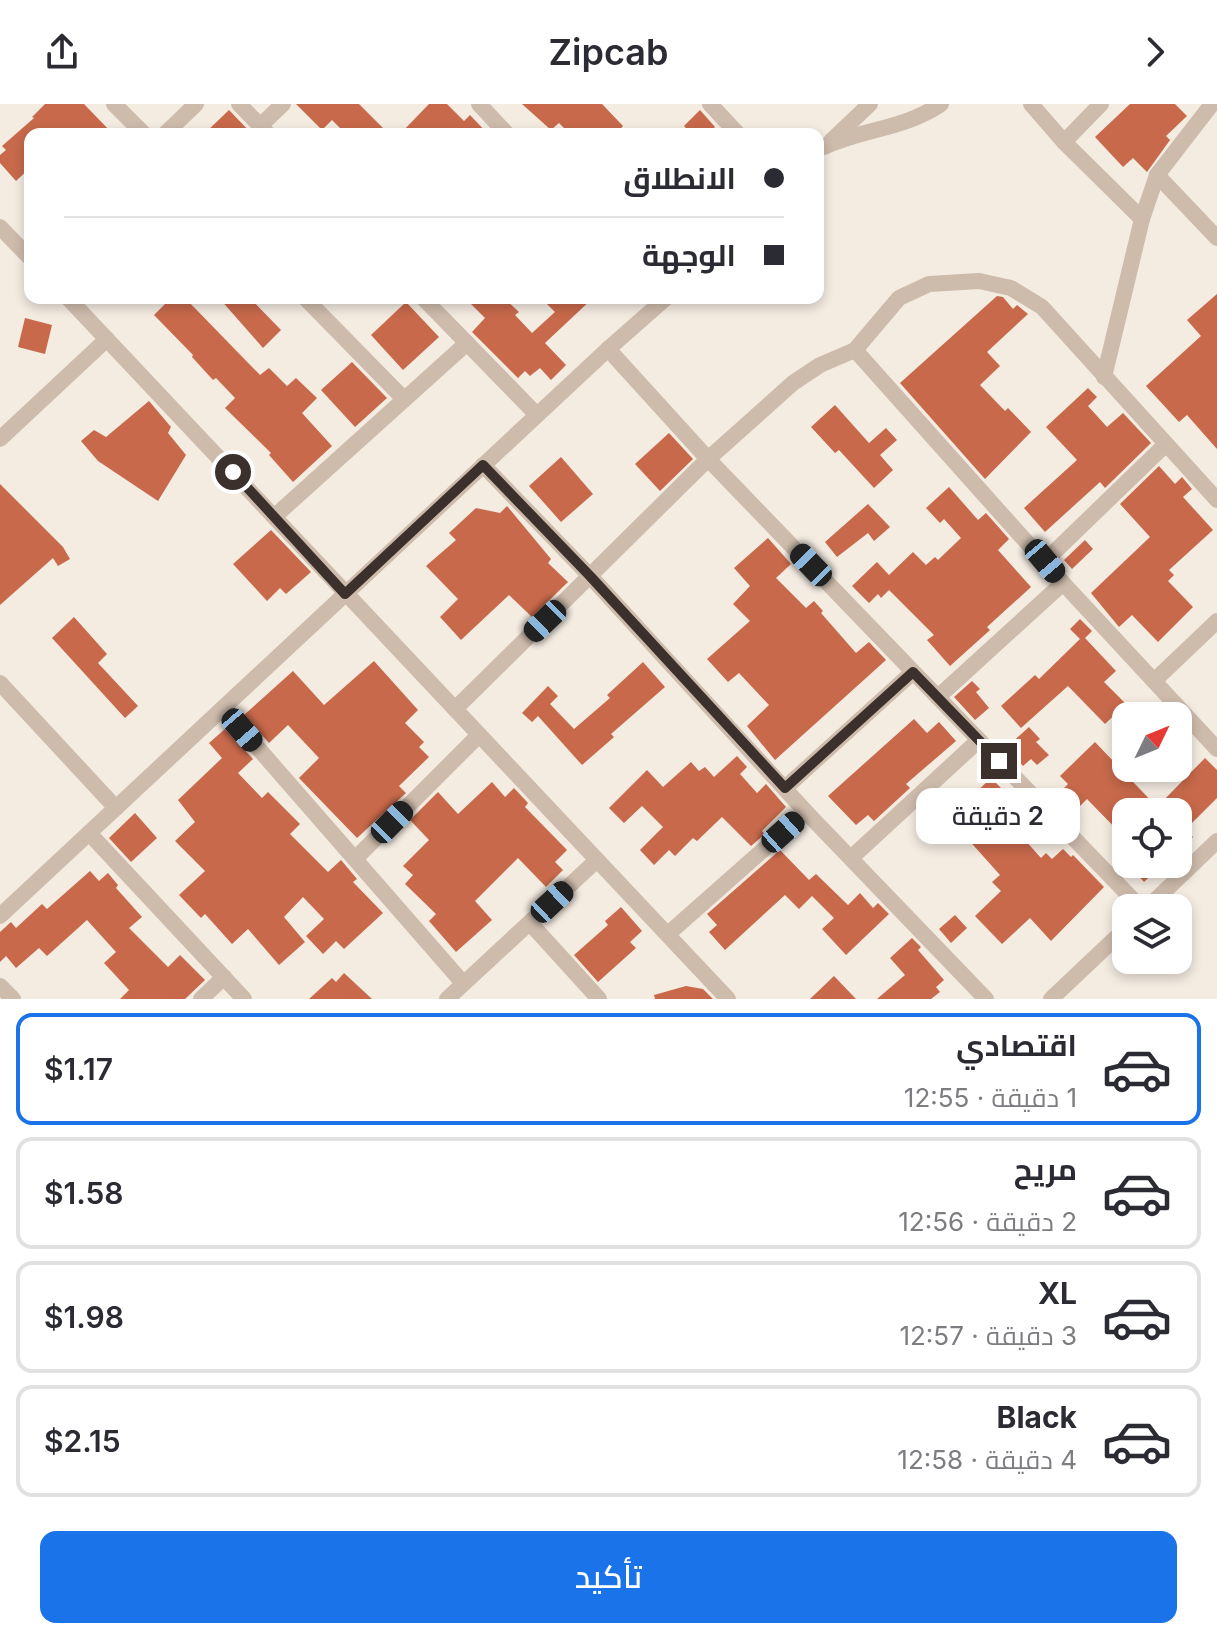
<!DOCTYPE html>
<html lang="ar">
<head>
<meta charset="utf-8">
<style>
  :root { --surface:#fff; --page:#f7f7f7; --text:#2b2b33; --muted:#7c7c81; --line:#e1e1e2; --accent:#1a73e8 }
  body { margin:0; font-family:Inter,Cairo,sans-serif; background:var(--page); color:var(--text); direction:rtl; height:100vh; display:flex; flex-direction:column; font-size:30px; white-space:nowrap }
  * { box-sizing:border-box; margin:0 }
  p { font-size:26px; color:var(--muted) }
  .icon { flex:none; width:44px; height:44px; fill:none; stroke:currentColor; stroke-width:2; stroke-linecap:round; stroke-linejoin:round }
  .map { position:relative; height:895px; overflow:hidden; direction:ltr }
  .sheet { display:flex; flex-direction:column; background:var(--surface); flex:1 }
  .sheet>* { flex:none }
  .guide { position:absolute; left:24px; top:24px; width:800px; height:176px; border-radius:16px; box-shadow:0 4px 12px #0003; direction:rtl; display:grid; align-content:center; height:176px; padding:0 40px; background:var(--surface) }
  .needle { width:52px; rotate:47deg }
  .buttons { position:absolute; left:1112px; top:598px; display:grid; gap:16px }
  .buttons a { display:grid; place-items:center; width:80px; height:80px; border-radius:16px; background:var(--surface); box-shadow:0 4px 12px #0003; font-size:40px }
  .end { position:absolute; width:36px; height:36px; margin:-18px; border:10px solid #3b302b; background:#fff; box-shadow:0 0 0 4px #fff }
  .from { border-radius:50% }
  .bubble { position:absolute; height:56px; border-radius:16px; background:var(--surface); box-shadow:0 4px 12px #0003; font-size:26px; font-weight:600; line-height:56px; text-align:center; direction:rtl }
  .car { position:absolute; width:24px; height:48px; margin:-24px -12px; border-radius:10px; box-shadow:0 0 6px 2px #0007; background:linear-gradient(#222 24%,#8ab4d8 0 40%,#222 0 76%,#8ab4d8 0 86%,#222 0) }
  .guide b { display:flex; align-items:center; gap:28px; height:76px; font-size:30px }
  .guide b+b { border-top:2px solid var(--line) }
  .guide i { width:20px; height:20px; background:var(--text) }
  ul { padding:14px 0 0; list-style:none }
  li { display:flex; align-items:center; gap:24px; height:112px; margin:0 16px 12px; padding:0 24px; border:4px solid var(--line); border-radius:16px }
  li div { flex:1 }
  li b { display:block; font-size:30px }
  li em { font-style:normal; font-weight:600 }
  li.current { border-color:var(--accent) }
  li>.icon { width:72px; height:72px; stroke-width:1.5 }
  .primary-button { display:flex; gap:16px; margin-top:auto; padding:16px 40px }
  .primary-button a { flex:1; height:92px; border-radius:16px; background:var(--accent); color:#fff; font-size:32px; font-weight:600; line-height:92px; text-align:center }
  header { display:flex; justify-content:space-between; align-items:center; height:104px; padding:0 40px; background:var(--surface); font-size:36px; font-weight:600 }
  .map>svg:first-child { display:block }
  .building { fill:#c8694b }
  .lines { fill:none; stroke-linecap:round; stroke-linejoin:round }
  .minor { stroke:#cdbbac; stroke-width:16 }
  .route { stroke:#3b302b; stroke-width:10 }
</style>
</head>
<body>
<header><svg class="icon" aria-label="forward" viewBox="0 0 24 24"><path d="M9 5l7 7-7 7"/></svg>Zipcab<svg class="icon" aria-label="share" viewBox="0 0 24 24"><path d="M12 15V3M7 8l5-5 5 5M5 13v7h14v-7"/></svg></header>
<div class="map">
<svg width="1217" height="895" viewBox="0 0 1217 895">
  <rect width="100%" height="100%" fill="#f4ebe1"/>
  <g class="building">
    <polygon points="45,0 84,0 113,30 30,30 30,64 16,77 0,59 0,51 6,46 2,42 34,14 32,13"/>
    <polygon points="296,0 359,0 389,30 346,30 332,16 322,26"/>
    <polygon points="429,0 447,0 464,17 470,11 488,30 400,30"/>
    <polygon points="522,0 602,0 623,22 616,30 570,30 559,19 551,26"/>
    <polygon points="1130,0 1175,0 1187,12 1166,32 1170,36 1147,68 1133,54 1123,63 1095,33"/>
    <polygon points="229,6 252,30 204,30"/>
    <polygon points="700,6 715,23 708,30 691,30 684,22"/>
    <polygon points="1217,190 1217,345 1187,311 1179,318 1146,282 1201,232 1187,216"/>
    <polygon points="997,192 1003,193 1013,205 1017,201 1028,210 987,248 1000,262 980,281 1005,307 1008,304 1031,328 985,375 900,279"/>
    <polygon points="171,194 185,194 260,271 269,264 287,282 296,274 317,294 302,309 332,342 293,378 269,351 271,349 225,304 235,294 216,274 213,276 192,253 193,251 154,211"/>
    <polygon points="219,194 250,194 281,226 263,244"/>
    <polygon points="465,194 504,194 519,208 515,211 532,229 555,208 541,194 593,194 545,239 566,261 551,276 540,264 530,272 525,267 518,274 472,228 485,214"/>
    <polygon points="406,198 439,233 403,266 371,231"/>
    <polygon points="25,214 52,221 45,250 18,243"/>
    <polygon points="352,258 387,294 355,323 321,286"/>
    <polygon points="1088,284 1097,293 1088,302 1107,323 1123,309 1151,339 1105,384 1100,378 1045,428 1024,404 1077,356 1046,323"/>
    <polygon points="149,297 171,323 168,329 186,351 158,397 98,357 81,337 94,326 106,333"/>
    <polygon points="835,301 869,339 886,324 897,336 880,351 893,366 874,384 839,346 835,349 811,323"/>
    <polygon points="669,329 693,355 660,387 635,360"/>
    <polygon points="561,353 593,390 561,418 529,382"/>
    <polygon points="1159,362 1175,380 1182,373 1192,385 1183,393 1213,426 1169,466 1174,471 1168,477 1193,503 1158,538 1132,511 1119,523 1091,489 1150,433 1120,400"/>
    <polygon points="0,380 63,443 70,455 58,462 53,454 0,501"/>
    <polygon points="949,383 978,416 986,409 1009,435 998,446 1031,483 987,523 990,526 950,562 927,536 934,531 889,486 881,494 878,490 869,499 852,482 877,458 889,471 913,448 926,461 935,453 938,456 961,434 944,415 940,419 926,404"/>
    <polygon points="868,400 890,423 874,437 868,429 837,453 825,438"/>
    <polygon points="507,402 551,455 548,459 568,478 532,513 509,491 461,536 440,513 458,495 426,462 456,436 449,429 476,404 500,409"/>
    <polygon points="271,426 311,468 286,490 280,484 267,497 233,460"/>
    <polygon points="768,434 791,460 776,474 806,504 814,497 823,507 821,509 856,549 869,538 886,556 775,656 747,622 769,601 739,569 728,578 707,555 750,517 733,500 750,482 734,464"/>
    <polygon points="1085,436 1093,445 1072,465 1064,456"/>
    <polygon points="74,513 107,550 98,559 138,602 125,614 52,534"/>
    <polygon points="1080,515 1092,527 1085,534 1116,567 1104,578 1126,600 1105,620 1068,582 1021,624 1001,602 1035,571 1039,575 1080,535 1070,525"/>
    <polygon points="374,557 418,606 405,619 424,638 419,643 429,653 399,682 406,689 357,734 299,674 319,654 288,621 269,639 244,611 293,567 324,601"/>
    <polygon points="643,558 665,583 611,630 614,633 582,661 538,612 532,618 522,609 548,582 558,592 550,600 574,625 610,594 607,591"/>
    <polygon points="972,577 980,585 976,588 989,604 975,616 954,593"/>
    <polygon points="914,615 927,629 939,618 956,637 906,680 910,684 874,717 868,711 856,721 828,692"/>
    <polygon points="1029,623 1040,635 1036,638 1049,651 1037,661 1031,655 1023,662 1007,643"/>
    <polygon points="225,625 253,655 238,669 262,694 268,688 300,720 290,730 328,768 341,756 357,775 353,778 383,809 344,845 336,837 323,850 306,832 324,815 303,793 284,813 305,838 279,861 248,825 232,840 205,810 201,814 179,791 205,767 175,737 195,718 178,696 222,654 209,639"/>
    <polygon points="1095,638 1157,703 1205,654 1217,666 1217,694 1186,725 1193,733 1178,746 1178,708 1126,708 1126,735 1087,695 1075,707 1058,690 1068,680 1060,672"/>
    <polygon points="737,652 747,663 740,670 757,689 766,680 786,703 762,727 765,730 751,742 722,713 697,737 693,734 675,752 669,746 654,761 640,746 663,723 642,702 624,719 609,704 647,666 663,683 691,658 699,667 705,663 714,673"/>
    <polygon points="991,674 1014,697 1001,709 1041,754 1046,749 1052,755 1063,745 1071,753 1073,751 1104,783 1051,837 1030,814 1002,840 975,812 1001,787 992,778 1000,771 949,714"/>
    <polygon points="492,678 505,693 514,684 528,699 525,703 567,746 555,758 563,766 546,783 518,754 475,797 492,816 456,848 429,817 436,810 405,780 413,771 403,762 429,736 410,716 438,688 458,710"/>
    <polygon points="135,709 157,734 131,758 109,734"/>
    <polygon points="780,746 809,776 816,770 848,801 860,789 873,804 878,799 889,810 846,851 822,825 834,814 812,792 799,805 785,791 725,846 709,828 717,821 707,810"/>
    <polygon points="1128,760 1163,760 1144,778"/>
    <polygon points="90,767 99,777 108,769 118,781 116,784 142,813 129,824 168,863 180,851 205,876 185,895 120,895 129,886 104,859 116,848 87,816 47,852 39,844 16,864 6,852 0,858 0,828 11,818 16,824 42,800 47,805"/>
    <polygon points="621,803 642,827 630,838 636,844 598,878 574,851 608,821 605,817"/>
    <polygon points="955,811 967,824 951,839 939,825"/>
    <polygon points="912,834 921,843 918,846 944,876 936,883 940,888 931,895 877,895 905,871 890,854"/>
    <polygon points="344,869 372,895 309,895 332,874 336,878"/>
    <polygon points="834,872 856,895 810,895"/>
    <polygon points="686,882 703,885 713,895 655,895 654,891"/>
  </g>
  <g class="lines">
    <g class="minor">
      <polyline points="114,0 144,30"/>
      <polyline points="239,0 268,30"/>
      <polyline points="479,0 507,30"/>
      <polyline points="710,0 738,30"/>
      <polyline points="1031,0 1064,38 1142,115"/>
      <polyline points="260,22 283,0"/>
      <polyline points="165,30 196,0"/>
      <polyline points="831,37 870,0"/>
      <polyline points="1064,38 1101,0"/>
      <path d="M824,43C865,24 902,26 941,0"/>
      <polyline points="1157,71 1217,134"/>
      <polyline points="0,123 30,154"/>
      <polyline points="68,194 728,895"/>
      <polyline points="305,194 404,295"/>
      <polyline points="423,194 537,311"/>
      <polyline points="608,245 708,355 1141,804"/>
      <polyline points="855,246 1063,479 1217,645"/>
      <polyline points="1104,273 1142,115 1157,71 1212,0"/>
      <polyline points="0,335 107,235"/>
      <polyline points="483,361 590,472 806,708 986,895"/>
      <polyline points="275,412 467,239"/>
      <polyline points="1045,457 1165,341"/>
      <polyline points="1154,577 1217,517"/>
      <polyline points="0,579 116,704"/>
      <polyline points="938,593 1063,479"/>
      <polyline points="223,604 463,879"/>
      <polyline points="455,605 708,355 793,279 820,261 855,246 899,194 929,180 979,177 1011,184 1042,203 1217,396"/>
      <polyline points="785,684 913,568"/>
      <polyline points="89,729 244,895"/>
      <polyline points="851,754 979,636"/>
      <polyline points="355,755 479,631"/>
      <polyline points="1147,804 1217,737"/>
      <polyline points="0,812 608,245 666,194"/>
      <polyline points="530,819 599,895"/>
      <polyline points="668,830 806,708"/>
      <polyline points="0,882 13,895"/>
      <polyline points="201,895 224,873"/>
      <polyline points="447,895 597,756"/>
      <polyline points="1051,895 1126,824"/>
    </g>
  </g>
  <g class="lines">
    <polyline class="route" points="233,368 345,490 483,361 590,472 785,684 913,568 999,657"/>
  </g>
</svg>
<div class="buttons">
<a><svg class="needle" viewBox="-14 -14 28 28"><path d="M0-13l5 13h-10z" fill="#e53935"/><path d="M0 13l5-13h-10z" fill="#7c7c81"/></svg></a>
<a><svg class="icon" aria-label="locate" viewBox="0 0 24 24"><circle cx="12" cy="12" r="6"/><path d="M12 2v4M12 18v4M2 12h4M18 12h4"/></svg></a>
<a><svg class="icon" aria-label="layers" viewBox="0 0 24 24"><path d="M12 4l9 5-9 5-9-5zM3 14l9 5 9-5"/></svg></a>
</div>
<i class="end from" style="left:233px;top:368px"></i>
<i class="end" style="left:999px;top:657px"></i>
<div class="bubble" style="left:916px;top:684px;width:164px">2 دقيقة</div>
<i class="car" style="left:1045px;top:457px;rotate:140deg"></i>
<i class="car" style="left:811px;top:461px;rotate:316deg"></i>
<i class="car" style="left:545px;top:517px;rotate:226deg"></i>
<i class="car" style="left:242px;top:626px;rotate:139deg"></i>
<i class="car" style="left:392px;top:718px;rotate:45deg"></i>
<i class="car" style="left:783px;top:728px;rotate:48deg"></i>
<i class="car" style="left:552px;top:798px;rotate:47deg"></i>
<div class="guide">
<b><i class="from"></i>الانطلاق</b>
<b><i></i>الوجهة</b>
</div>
</div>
<section class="sheet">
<ul>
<li class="current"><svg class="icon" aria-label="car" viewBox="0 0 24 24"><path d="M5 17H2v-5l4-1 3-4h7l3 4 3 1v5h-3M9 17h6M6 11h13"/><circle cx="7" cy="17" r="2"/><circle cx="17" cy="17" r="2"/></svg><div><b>اقتصادي</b><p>1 دقيقة · 12:55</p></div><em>$1.17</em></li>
<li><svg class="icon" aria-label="car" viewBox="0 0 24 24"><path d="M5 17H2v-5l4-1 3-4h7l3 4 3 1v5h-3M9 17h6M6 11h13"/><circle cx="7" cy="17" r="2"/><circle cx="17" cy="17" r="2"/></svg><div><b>مريح</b><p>2 دقيقة · 12:56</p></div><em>$1.58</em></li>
<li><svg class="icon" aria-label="car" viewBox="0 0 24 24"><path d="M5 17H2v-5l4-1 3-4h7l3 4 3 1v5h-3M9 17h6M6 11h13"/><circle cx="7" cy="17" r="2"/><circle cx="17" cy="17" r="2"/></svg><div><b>XL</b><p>3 دقيقة · 12:57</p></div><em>$1.98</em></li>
<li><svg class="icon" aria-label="car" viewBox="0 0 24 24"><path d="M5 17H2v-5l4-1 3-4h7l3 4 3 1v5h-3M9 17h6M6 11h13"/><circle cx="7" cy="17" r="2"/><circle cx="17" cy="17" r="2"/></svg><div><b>Black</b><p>4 دقيقة · 12:58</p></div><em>$2.15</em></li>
</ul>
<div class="primary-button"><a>تأكيد</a></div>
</section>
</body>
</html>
